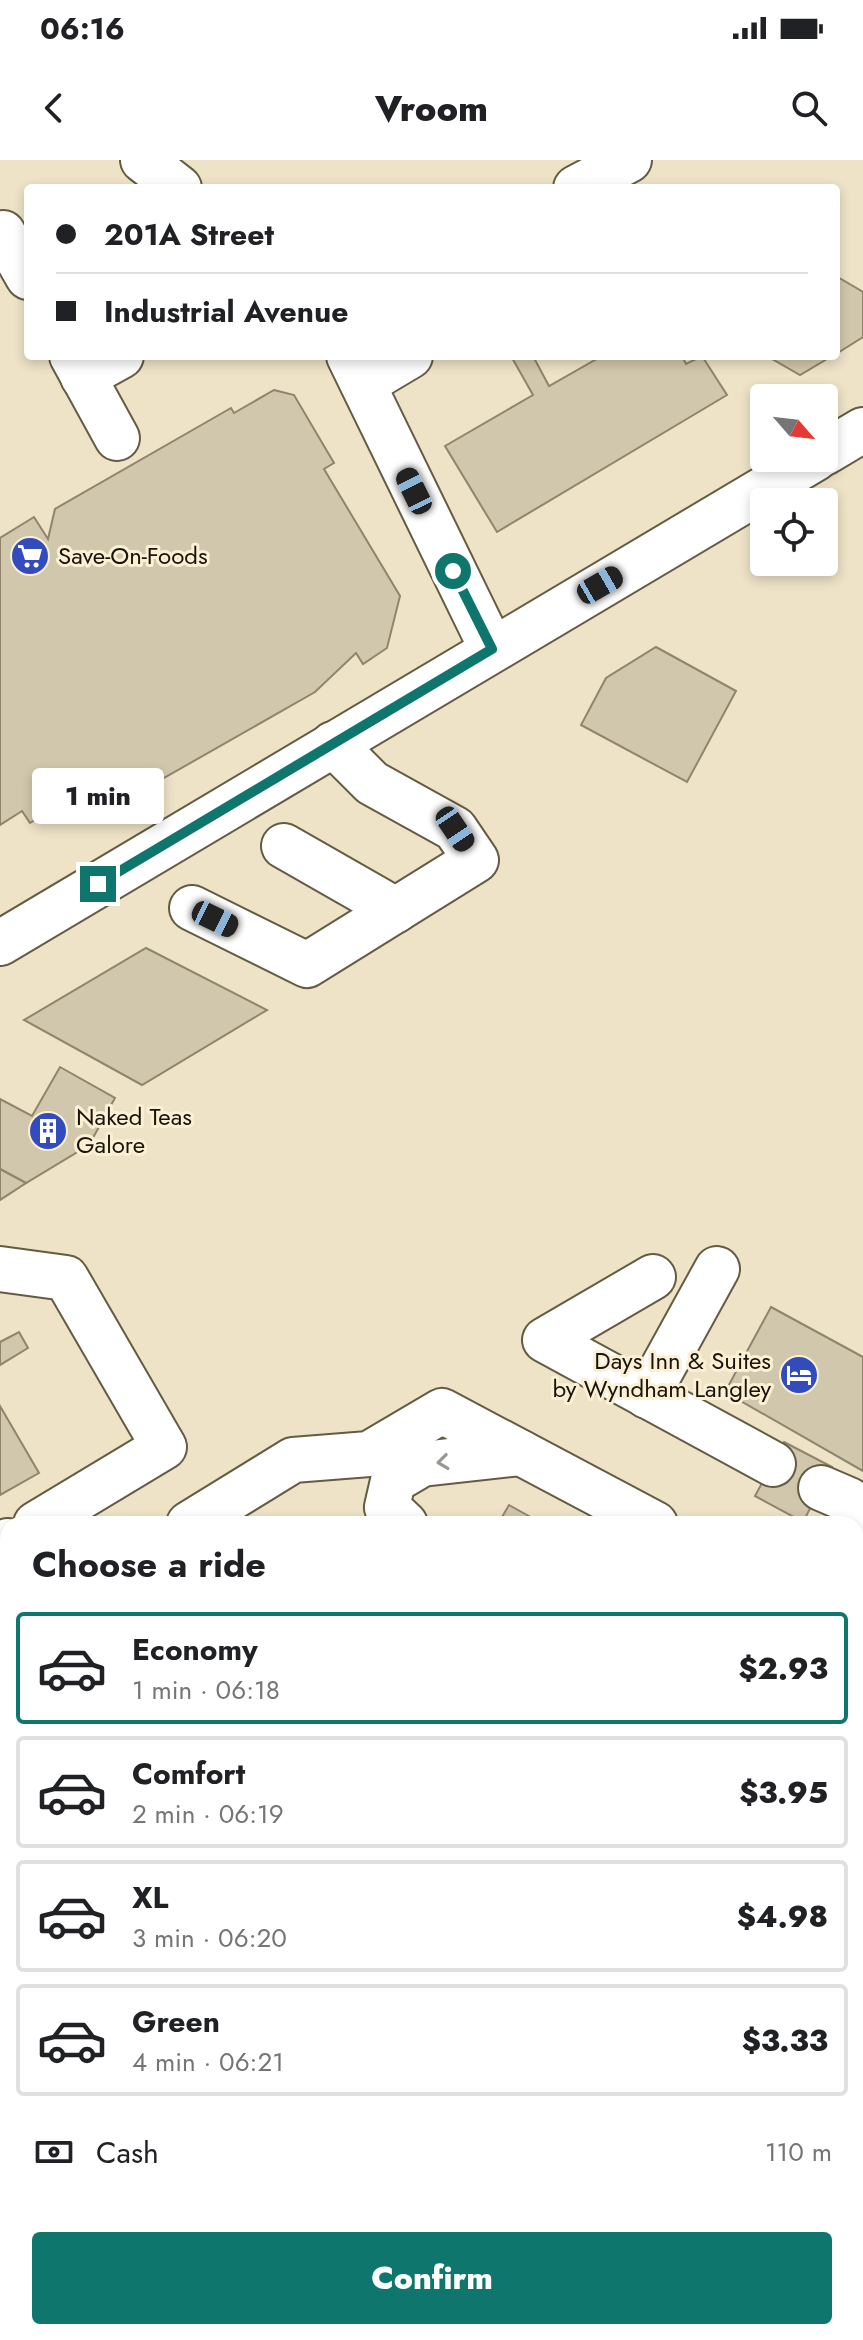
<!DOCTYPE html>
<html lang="en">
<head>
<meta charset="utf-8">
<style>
  :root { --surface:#fff; --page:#f2f2f2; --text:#202124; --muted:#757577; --line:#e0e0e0; --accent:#0f766e }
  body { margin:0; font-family:Jost,sans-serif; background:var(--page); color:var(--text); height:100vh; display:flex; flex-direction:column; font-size:30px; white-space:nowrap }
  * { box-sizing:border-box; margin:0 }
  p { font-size:26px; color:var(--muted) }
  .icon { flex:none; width:44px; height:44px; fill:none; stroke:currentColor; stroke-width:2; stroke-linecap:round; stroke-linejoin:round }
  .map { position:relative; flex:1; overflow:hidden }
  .drawer { position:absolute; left:0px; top:1356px; width:864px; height:824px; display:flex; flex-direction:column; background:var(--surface); border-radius:24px 24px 0 0; box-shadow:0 4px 12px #0003 }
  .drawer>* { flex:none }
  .top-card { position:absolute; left:24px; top:24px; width:816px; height:176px; border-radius:8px; box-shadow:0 4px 12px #0003; display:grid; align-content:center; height:176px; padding:0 32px; background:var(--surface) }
  .needle { width:52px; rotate:118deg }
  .fabs { position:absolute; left:750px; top:224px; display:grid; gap:16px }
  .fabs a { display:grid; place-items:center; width:88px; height:88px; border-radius:8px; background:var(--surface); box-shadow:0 4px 12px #0003; font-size:40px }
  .end { position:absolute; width:36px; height:36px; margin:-18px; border:10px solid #0f766e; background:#fff; box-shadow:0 0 0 4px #fff }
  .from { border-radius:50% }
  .bubble { position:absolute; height:56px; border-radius:8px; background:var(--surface); box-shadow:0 4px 12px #0003; font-size:26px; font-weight:800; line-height:56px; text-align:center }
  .car { position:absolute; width:24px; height:48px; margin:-24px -12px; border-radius:10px; box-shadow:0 0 6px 2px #0007; background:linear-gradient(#222 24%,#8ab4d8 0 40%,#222 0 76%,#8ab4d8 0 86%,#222 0) }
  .top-card b { display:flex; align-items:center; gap:28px; height:76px; font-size:30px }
  .top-card b+b { border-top:2px solid var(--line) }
  .top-card i { width:20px; height:20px; background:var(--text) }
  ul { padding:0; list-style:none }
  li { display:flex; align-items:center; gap:24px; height:112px; margin:0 16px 12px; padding:0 16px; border:4px solid var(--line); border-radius:8px }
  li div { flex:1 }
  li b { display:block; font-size:30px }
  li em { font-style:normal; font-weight:800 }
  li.active { border-color:var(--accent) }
  li>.icon { width:72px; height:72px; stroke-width:1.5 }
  h2 { padding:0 32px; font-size:36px; line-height:96px }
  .pay { display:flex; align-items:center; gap:20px; height:88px; padding:0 32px; font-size:30px }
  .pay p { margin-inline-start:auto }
  .primary-button { display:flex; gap:16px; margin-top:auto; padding:16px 32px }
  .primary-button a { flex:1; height:92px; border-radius:8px; background:var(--accent); color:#fff; font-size:32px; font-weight:800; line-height:92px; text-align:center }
  .status { display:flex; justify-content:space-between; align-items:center; height:56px; padding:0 40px; background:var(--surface); direction:ltr }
  .status svg { height:22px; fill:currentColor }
  header { display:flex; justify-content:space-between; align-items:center; height:104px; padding:0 32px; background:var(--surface); font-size:36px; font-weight:800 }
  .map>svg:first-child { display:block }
  .building { fill:#d1c7ac; stroke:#8f856c; stroke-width:2 }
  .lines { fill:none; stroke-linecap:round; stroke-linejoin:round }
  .minor-casing { stroke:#645b43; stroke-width:48 }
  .major-casing { stroke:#645b43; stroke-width:48 }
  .minor { stroke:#fff; stroke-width:44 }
  .major { stroke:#fff; stroke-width:44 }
  .oneway { stroke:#989692 }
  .route { stroke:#0f766e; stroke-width:10 }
  .labels { text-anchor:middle; stroke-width:6; stroke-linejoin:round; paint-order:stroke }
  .poi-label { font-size:24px; fill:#19150c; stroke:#fbf0d4; text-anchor:start }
</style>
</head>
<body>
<div class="status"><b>06:16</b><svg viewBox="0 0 49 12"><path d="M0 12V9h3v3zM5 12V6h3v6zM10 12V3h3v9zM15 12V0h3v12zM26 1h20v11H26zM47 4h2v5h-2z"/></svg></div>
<header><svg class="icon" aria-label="back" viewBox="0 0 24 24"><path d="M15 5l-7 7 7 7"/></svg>Vroom<svg class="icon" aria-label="search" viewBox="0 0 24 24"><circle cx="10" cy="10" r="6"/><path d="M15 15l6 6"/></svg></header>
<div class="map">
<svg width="863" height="2180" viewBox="0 0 863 2180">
  <rect width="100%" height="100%" fill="#eee3c7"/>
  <g class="building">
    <polygon points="836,116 863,132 863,177 836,194"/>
    <polygon points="511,196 533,196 549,226 602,196 682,196 686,204 702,196 727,235 497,372 445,286 533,235"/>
    <polygon points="767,196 832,196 800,215"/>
    <polygon points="274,230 294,235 334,303 324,309 400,436 387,488 363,504 356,493 315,532 106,651 90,626 30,663 22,651 0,665 0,378 34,357 48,379 55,349 231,248 234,253"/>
    <polygon points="656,487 736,531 687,622 581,565 606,518"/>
    <polygon points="146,788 267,850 142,925 24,860"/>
    <polygon points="60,907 115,938 89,985 26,1023 0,1009 0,939 32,956"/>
    <polygon points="0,1009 26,1023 0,1040"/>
    <polygon points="771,1147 863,1197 863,1311 725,1232"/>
    <polygon points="19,1172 28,1188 0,1205 0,1182"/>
    <polygon points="0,1246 39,1313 0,1335"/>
    <polygon points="784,1282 832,1307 803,1362 755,1336"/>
    <polygon points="509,1345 543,1364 498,1364"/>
    <polygon points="8,1677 8,1709 0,1705 0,1692"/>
    <polygon points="0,1705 8,1709 8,1774 0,1789"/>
    <polygon points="180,2172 393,2172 397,2180 184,2180"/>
  </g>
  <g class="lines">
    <defs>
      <g id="minor">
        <polyline points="143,0 179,28"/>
        <polyline points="576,28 629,0"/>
        <polyline points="3,73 28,117"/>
        <polyline points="72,196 117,278"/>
        <polyline points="349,196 492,489"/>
        <polyline points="83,217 121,196"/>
        <polyline points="363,224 410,196"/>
        <polyline points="824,293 863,270"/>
        <polyline points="284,686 396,750"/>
        <polyline points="192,748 307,805 476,700 455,669 372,623 333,584"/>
        <polyline points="0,783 816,298"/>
        <polyline points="0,1109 66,1118 164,1287 36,1364"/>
        <polyline points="653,1117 545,1180 773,1304"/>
        <polyline points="647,1236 717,1109"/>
        <polyline points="821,1328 849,1340 863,1369"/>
        <polyline points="189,1364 293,1300 369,1294 442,1251 655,1364"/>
        <polyline points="405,1364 387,1347 393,1321 422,1304 521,1293"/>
        <polyline points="0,1386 8,1381"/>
        <polyline points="0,1488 8,1483"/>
      </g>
      <g id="major">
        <polyline points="856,1415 863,1411"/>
        <polyline points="0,1543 8,1547"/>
        <polyline points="0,1601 8,1605"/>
        <polyline points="0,1891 8,1886"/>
        <polyline points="0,1953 8,1948"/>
        <polyline points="495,2172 499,2180"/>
        <polyline points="546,2172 551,2180"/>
        <polyline points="600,2172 605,2180"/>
        <polyline points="647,2172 651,2180"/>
      </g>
    </defs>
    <use href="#minor" class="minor-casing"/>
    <use href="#major" class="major-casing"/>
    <use href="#minor" class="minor"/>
    <use href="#major" class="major"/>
  </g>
  <defs><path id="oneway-chevron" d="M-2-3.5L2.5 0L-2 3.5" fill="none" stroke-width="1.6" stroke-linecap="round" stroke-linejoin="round" transform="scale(2)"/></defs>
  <use class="oneway" href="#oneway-chevron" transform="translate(443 1302) rotate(173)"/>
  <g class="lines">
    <polyline class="route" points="98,724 492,489 453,411"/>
  </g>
  <defs>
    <symbol id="supermarket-disc" viewBox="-11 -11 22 22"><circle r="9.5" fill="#324bbd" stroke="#fbf0d4"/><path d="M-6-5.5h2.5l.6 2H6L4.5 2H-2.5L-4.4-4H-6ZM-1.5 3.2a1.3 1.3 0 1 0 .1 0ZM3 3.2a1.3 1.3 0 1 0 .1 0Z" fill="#fff"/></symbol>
    <symbol id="building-disc" viewBox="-11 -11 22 22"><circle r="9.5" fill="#324bbd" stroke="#fbf0d4"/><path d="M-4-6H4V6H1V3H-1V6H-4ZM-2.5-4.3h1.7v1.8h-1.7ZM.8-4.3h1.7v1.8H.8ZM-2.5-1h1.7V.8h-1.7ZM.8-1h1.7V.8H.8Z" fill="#fff"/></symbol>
    <symbol id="hotel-disc" viewBox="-11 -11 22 22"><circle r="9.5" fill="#324bbd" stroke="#fbf0d4"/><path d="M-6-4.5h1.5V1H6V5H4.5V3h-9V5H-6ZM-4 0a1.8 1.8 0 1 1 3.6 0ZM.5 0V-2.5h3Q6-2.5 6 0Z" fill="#fff"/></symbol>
  </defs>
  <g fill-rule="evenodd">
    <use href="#supermarket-disc" x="8" y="374" width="44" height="44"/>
    <use href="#building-disc" x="26" y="949" width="44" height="44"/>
    <use href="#hotel-disc" x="777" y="1193" width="44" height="44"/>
  </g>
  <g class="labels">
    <g class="poi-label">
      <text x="58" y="404">Save-On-Foods</text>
      <text x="76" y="965">Naked Teas<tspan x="76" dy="28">Galore</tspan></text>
      <text x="771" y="1209" text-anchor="end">Days Inn &amp; Suites<tspan x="771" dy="28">by Wyndham Langley</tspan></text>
    </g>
  </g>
</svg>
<div class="fabs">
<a><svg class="needle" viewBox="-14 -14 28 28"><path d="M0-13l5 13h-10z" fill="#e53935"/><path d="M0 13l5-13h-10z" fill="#757577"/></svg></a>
<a><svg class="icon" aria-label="locate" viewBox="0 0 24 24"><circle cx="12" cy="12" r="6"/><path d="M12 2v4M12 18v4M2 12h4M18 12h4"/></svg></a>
</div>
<i class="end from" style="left:453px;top:411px"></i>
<i class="end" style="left:98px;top:724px"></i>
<div class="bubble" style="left:32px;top:608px;width:132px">1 min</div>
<i class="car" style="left:414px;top:331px;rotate:334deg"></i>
<i class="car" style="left:600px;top:425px;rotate:60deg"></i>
<i class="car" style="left:455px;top:669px;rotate:146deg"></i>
<i class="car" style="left:215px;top:759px;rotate:116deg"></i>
<div class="top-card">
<b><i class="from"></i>201A Street</b>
<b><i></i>Industrial Avenue</b>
</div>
<section class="drawer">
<h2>Choose a ride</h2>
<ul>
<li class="active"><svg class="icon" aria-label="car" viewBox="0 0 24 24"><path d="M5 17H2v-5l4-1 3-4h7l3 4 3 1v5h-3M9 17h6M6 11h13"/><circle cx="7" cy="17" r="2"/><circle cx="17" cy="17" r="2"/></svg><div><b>Economy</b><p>1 min · 06:18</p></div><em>$2.93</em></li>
<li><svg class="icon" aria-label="car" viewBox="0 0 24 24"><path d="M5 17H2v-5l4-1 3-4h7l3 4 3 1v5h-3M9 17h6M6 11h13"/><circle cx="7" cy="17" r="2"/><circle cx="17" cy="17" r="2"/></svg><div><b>Comfort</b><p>2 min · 06:19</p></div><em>$3.95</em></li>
<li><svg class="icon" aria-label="car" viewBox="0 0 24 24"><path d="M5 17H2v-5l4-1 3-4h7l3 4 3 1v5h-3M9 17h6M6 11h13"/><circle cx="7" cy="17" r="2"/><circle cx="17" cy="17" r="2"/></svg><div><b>XL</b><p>3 min · 06:20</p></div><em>$4.98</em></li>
<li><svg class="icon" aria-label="car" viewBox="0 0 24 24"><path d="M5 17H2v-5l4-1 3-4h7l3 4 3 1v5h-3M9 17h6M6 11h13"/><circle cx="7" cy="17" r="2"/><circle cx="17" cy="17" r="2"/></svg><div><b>Green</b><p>4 min · 06:21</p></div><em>$3.33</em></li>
</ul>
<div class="pay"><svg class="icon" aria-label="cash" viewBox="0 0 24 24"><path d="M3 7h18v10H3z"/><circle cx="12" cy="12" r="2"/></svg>Cash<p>110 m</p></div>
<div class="primary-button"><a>Confirm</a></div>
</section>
</div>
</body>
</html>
